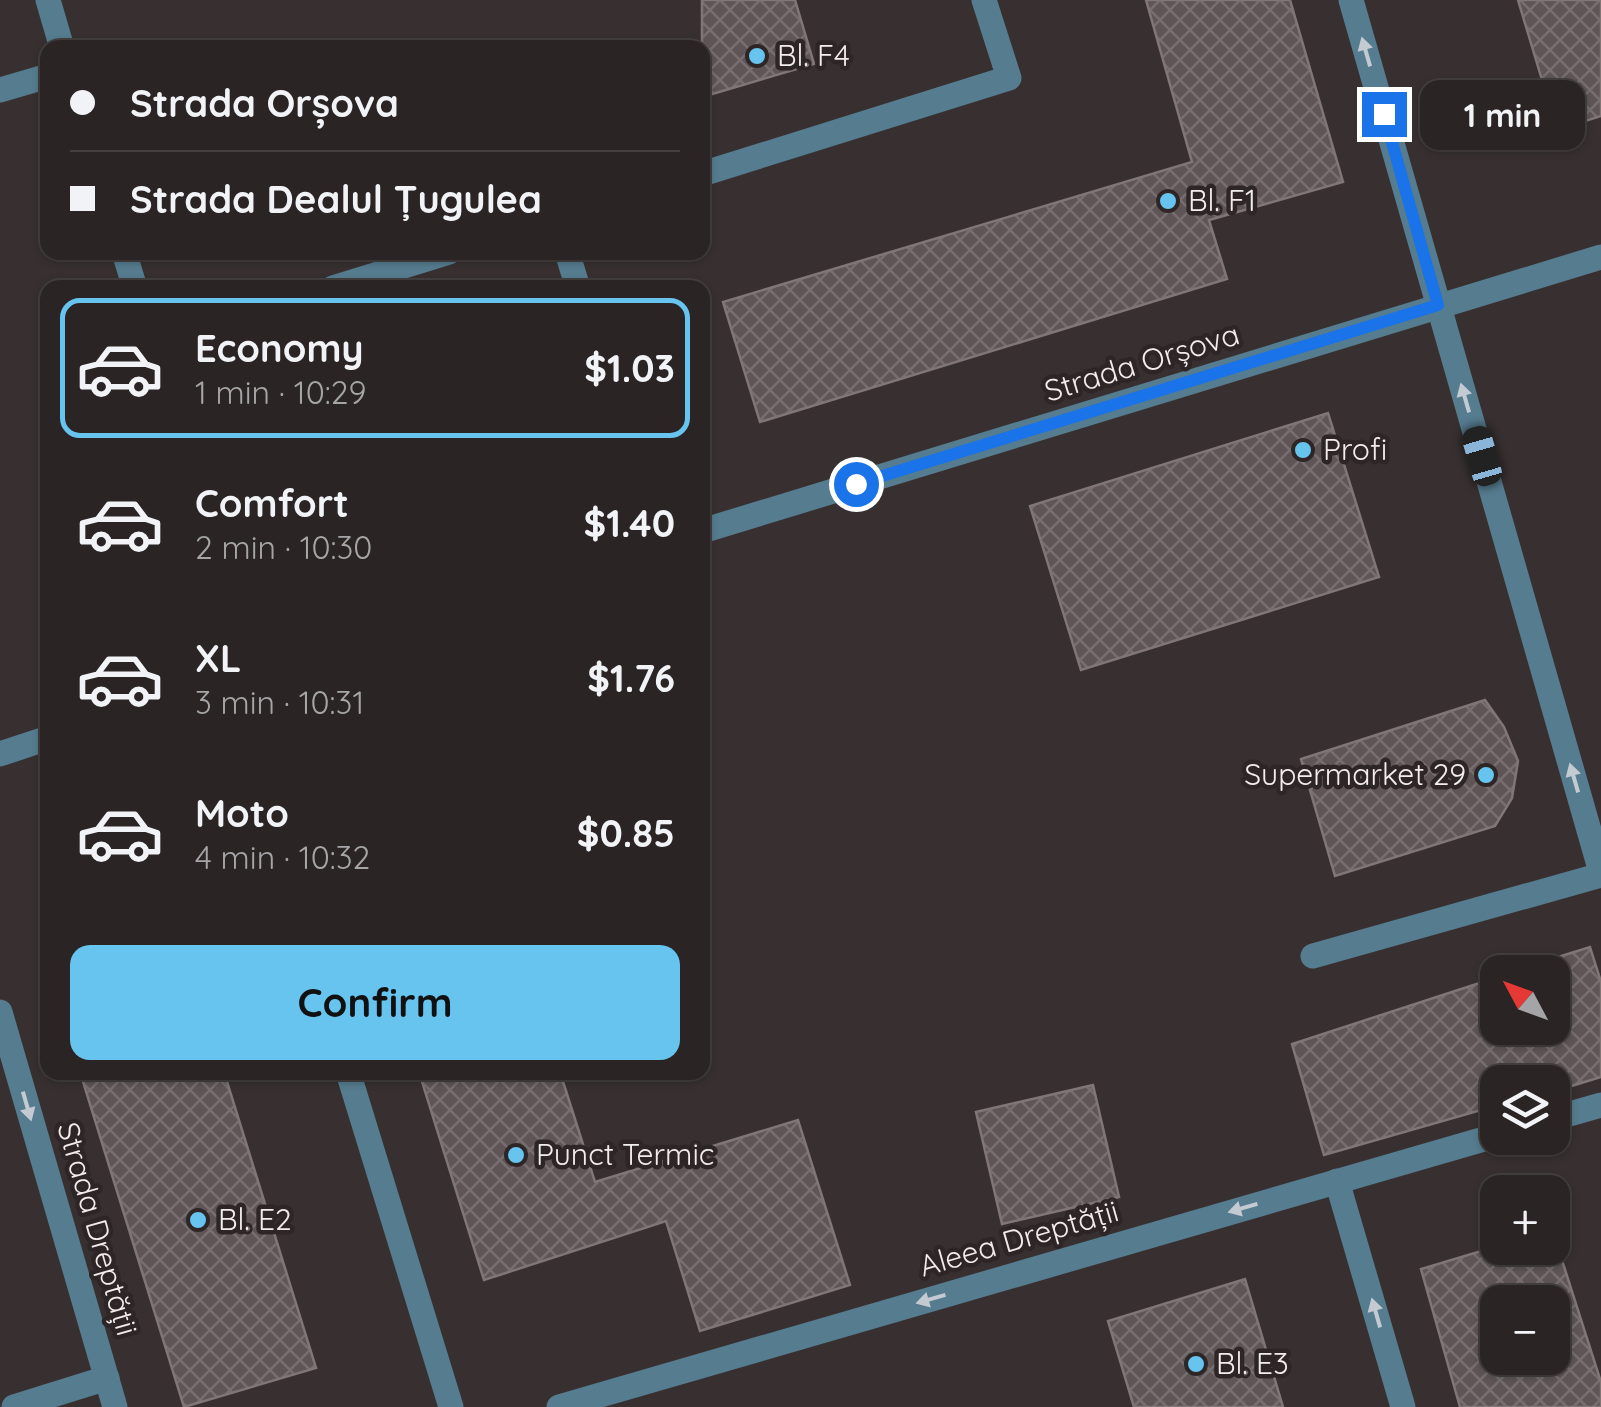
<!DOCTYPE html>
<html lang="en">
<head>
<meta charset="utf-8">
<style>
  :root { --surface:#2a2424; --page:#322c2c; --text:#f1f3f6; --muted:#a5a4a6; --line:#464141; --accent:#66c4ef }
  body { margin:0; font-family:Quicksand,sans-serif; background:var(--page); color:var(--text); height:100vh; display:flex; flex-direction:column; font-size:38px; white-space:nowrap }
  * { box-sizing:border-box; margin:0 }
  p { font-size:32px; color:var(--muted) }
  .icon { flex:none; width:55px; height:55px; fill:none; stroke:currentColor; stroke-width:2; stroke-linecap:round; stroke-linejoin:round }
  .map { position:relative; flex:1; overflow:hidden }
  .panel { position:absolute; left:40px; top:280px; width:670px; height:800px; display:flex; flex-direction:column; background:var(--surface); border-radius:20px; box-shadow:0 2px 8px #0004,0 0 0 2px var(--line) }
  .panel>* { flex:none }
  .banner { position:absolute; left:40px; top:40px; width:670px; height:220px; border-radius:20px; box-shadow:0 2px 8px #0004,0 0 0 2px var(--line); display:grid; align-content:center; height:220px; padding:0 30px; background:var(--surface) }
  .needle { width:65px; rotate:311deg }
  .buttons { position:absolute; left:1480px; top:955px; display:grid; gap:20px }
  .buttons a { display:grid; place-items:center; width:90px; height:90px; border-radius:20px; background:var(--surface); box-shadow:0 2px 8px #0004,0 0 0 2px var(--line); font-size:50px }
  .end { position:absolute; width:45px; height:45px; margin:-22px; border:12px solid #1a73e8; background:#fff; box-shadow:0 0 0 5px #fff }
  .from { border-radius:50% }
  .bubble { position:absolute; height:70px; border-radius:20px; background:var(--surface); box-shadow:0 2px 8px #0004,0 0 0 2px var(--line); font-size:32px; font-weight:800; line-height:70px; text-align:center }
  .car { position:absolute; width:30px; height:60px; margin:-30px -15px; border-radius:12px; box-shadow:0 0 8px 2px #0007; background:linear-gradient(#222 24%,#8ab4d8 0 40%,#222 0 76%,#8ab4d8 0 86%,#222 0) }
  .banner b { display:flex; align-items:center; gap:35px; height:95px; font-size:38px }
  .banner b+b { border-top:2px solid var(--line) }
  .banner i { width:25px; height:25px; background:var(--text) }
  ul { padding:18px 0 0; list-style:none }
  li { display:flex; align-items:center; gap:30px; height:140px; margin:0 20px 15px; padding:0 10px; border:5px solid transparent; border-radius:20px }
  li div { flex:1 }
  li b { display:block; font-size:38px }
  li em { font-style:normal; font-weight:800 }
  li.active { border-color:var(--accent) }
  li>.icon { width:90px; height:90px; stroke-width:1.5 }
  .action { display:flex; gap:20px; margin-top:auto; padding:20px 30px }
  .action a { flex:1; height:115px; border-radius:20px; background:var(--accent); color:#111; font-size:40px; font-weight:800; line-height:115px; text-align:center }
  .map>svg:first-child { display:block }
  .building { fill:url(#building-cross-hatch); stroke:#807676; stroke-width:2.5; fill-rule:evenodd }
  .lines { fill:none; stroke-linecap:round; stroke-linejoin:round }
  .minor { stroke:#557c8f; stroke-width:25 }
  .oneway { fill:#c3cad1 }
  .route { stroke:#1a73e8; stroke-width:12 }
  .poi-dot { fill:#66c4ef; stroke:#2e2626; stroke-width:4 }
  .labels { text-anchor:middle; stroke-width:9; stroke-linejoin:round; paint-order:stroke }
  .poi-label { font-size:30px; fill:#f2eced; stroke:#2e2626; text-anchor:start }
  .street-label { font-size:30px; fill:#f2eced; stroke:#2e2626 }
</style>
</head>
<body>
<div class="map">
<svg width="1601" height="1407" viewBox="0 0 1601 1407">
  <defs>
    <pattern id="building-cross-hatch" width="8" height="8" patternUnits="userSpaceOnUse" patternTransform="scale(2.5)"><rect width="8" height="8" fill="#5f5556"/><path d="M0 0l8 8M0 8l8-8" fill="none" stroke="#766e6f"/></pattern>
  </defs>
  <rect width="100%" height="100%" fill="#383030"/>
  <g class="building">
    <polygon points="702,0 795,0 814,64 702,97"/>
    <polygon points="1146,0 1290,0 1343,182 1209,220 1227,279 760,422 723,302 1192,162"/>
    <polygon points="1518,0 1601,0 1601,116 1557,130"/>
    <polygon points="1328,413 1379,577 1081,670 1030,506"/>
    <polygon points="1485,700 1504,727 1518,761 1512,798 1495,826 1335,876 1301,759"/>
    <polygon points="1590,947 1601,982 1601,1077 1552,1092 1552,1082 1498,1082 1498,1110 1482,1114 1481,1110 1324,1155 1292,1044 1498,977 1498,1028 1552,1028 1552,972 1510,972"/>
    <polygon points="80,1072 224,1072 316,1368 184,1407"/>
    <polygon points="419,1072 560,1072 595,1182 798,1120 850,1285 700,1331 666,1221 484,1280"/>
    <polygon points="1093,1085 1119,1197 1002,1224 976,1112"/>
    <path d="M1552,1229L1601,1382V1407H1460L1421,1269L1498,1246L1552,1248ZM1498,1302H1552V1358H1498Z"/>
    <polygon points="1245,1279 1283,1407 1134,1407 1108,1321"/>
  </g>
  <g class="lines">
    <g class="minor">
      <polyline points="48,0 62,48"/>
      <polyline points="1351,0 1601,872"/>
      <polyline points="0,90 48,76"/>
      <polyline points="702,174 1009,78 984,0"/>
      <polyline points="124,252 135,288"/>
      <polyline points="567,252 578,288"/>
      <polyline points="333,288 449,252"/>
      <polyline points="702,531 1601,257"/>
      <polyline points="0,754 48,738"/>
      <polyline points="1313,956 1601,875"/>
      <polyline points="0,1012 115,1407"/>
      <polyline points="348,1072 451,1407"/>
      <polyline points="1552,1119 1601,1105"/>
      <polyline points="1337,1181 1403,1407"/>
      <polyline points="14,1407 107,1378"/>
      <polyline points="559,1407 1498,1135"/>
    </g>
  </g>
  <defs><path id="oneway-solid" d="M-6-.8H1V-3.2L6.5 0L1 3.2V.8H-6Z" transform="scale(2.5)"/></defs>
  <g class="oneway">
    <use href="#oneway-solid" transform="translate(1366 52) rotate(-106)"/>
    <use href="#oneway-solid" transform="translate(1465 398) rotate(-106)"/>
    <use href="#oneway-solid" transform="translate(1574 778) rotate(-106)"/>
    <use href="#oneway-solid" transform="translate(27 1106) rotate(74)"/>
    <use href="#oneway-solid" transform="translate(1243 1208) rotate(164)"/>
    <use href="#oneway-solid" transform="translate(931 1299) rotate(164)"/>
    <use href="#oneway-solid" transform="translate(1376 1313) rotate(-106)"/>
  </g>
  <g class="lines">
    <polyline class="route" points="856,484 1438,305 1384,114"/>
  </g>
  <g class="poi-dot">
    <circle cx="757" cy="56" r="10"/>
    <circle cx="1168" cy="201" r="10"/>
    <circle cx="1303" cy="450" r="10"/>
    <circle cx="1486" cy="775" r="10"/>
    <circle cx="516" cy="1155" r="10"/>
    <circle cx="198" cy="1220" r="10"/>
    <circle cx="1196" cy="1364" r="10"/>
  </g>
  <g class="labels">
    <g class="poi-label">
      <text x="777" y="66">Bl. F4</text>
      <text x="1188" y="211">Bl. F1</text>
      <text x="1323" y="460">Profi</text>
      <text x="1466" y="785" text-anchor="end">Supermarket 29</text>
      <text x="536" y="1165">Punct Termic</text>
      <text x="218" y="1230">Bl. E2</text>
      <text x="1216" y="1374">Bl. E3</text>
    </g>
    <g class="street-label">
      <text transform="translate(1142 363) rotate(-17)" y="10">Strada Orșova</text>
      <text transform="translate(97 1229) rotate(74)" y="10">Strada Dreptății</text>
      <text transform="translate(1019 1239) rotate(-16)" y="10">Aleea Dreptății</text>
    </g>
  </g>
</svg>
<div class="buttons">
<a><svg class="needle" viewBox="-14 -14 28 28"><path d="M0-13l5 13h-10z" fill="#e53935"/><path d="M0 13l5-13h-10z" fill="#a5a4a6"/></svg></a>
<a><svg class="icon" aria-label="layers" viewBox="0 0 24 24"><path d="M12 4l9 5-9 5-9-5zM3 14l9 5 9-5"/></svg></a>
<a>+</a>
<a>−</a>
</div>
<i class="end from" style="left:856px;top:484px"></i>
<i class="end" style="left:1384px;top:114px"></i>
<div class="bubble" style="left:1420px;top:80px;width:165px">1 min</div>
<i class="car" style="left:1482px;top:456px;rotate:344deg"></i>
<div class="banner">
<b><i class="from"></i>Strada Orșova</b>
<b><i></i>Strada Dealul Țugulea</b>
</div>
<section class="panel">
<ul>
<li class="active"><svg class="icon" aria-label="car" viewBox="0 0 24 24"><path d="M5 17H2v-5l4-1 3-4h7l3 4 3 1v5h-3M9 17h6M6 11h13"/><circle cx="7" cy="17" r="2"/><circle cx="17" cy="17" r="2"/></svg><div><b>Economy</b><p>1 min · 10:29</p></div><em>$1.03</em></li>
<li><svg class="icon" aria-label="car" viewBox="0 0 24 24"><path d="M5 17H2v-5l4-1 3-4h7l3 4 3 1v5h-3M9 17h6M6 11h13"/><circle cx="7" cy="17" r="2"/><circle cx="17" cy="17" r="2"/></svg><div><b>Comfort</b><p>2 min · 10:30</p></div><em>$1.40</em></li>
<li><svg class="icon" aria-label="car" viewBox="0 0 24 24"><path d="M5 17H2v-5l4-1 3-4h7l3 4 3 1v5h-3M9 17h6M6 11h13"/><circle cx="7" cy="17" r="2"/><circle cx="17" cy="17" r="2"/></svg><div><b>XL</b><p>3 min · 10:31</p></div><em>$1.76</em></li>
<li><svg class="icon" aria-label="car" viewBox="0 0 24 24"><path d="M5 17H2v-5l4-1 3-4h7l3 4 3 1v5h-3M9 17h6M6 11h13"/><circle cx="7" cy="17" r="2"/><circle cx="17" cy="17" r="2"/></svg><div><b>Moto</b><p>4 min · 10:32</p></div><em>$0.85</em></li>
</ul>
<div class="action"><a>Confirm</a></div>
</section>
</div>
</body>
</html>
